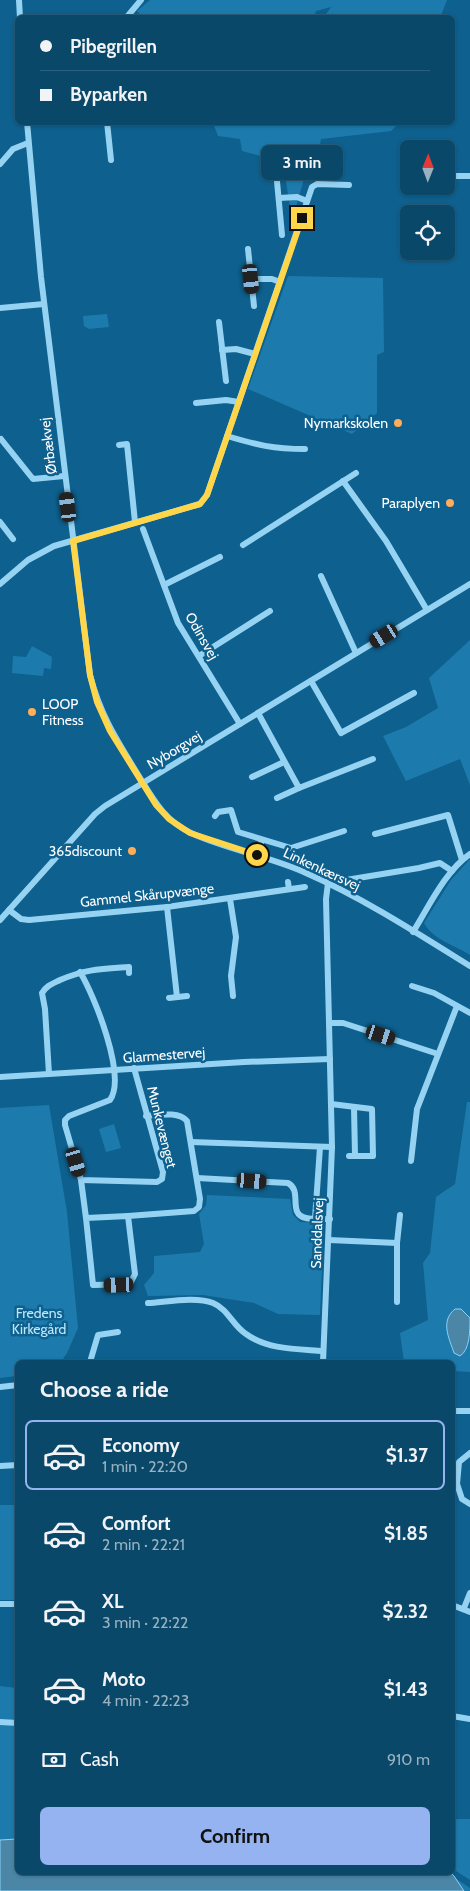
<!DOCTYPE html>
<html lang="en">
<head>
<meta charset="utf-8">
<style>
  :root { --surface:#0a486a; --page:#134f70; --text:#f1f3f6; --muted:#99b2c1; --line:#2a607e; --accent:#95b2f1 }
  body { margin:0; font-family:Cabin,sans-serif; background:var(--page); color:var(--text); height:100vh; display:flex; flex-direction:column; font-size:19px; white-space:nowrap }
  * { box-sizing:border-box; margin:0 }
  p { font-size:16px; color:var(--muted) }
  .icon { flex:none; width:28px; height:28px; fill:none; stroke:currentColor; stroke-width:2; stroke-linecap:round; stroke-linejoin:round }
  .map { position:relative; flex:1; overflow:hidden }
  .details { position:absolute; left:15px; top:1360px; width:440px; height:515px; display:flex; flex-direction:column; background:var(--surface); border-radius:8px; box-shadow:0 1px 4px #0004,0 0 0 1px var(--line) }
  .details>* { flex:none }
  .hud { position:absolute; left:15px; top:15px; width:440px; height:110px; border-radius:8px; box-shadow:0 1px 4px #0004,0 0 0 1px var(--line); display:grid; align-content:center; height:110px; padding:0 25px; background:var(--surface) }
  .needle { width:32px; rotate:1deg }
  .controls { position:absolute; left:400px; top:140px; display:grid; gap:10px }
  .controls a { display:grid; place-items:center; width:55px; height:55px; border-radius:8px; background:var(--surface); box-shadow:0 1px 4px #0004,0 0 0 1px var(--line); font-size:25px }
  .end { position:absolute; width:22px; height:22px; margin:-11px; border:6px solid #ffd54a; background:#111; box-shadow:0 0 0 2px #111 }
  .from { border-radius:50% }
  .bubble { position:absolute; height:35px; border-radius:8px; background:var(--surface); box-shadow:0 1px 4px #0004,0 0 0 1px var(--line); font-size:16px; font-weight:800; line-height:35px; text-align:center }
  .car { position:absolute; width:15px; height:30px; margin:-15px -8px; border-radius:6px; box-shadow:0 0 4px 1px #0007; background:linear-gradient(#222 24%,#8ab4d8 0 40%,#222 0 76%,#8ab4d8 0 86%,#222 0) }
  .hud b { display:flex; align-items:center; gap:18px; height:48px; font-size:19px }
  .hud b+b { border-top:1px solid var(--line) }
  .hud i { width:12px; height:12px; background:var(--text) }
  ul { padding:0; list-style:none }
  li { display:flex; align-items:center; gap:15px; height:70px; margin:0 10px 8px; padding:0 15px; border:2px solid transparent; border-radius:8px }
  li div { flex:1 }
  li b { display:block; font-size:19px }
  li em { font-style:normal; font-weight:800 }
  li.selected { border-color:var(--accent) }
  li>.icon { width:45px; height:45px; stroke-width:1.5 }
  h2 { padding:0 25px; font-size:22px; line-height:60px }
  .pay { display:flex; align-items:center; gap:12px; height:55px; padding:0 25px; font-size:19px }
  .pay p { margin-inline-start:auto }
  .cta { display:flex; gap:10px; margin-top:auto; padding:10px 25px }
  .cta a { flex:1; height:58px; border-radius:8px; background:var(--accent); color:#111; font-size:20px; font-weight:800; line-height:58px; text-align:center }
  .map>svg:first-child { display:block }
  .green { fill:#1c7bac }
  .water { fill:#4b86a7; stroke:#87d2f8 }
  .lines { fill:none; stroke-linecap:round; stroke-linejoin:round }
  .minor { stroke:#96d3f3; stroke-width:6 }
  .route { stroke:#ffd54a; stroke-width:6 }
  .poi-dot { fill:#ffad58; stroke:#0e608e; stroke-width:2 }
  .labels { text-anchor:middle; stroke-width:5; stroke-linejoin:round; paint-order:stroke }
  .poi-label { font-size:14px; fill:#fff; stroke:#0e608e; text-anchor:end }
  .street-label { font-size:14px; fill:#fff; stroke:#0e608e }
  .park-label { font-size:14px; fill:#bde8fe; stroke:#0e608e }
</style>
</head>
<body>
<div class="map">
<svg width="470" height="1891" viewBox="0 0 470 1891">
  <rect width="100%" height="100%" fill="#0e608e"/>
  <g class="green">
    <polygon points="150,0 447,0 440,18 324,17 331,7 316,11 314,18 144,18 137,11"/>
    <polygon points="213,123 399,123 391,131 321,139 315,175 304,179 292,221 283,162 242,151 240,139 218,136"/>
    <polygon points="288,276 383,278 384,352 377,355 377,413 352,434 248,389"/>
    <polygon points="107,314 109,327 89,329 84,326 83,316"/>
    <polygon points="470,640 470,785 460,759 406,781 383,736 406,727 438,708 429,678"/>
    <polygon points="32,646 52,657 51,669 44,668 43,676 12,673 13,656 26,657"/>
    <path d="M470,859V955C455,945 433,940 424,923L451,880Z"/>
    <polygon points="467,1102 470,1102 470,1372 453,1371 452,1362 404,1362 400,1333 428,1320 423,1263 430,1253 436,1197 455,1184"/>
    <polygon points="49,1105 67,1212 78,1328 67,1353 61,1362 18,1362 17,1376 0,1378 0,1108"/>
    <polygon points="114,1124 121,1148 106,1152 99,1129"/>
    <polygon points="207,1195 290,1199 293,1215 300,1222 324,1223 320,1315 278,1314 254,1303 203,1295 148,1296 144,1285 154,1273 154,1256 200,1252 204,1244 199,1214 206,1205"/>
    <rect x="0" y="1505" width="17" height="95"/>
    <polygon points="0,1686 17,1688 18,1872 446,1872 470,1888 470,1891 0,1891"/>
    <polygon points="452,1819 470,1819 470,1880 453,1869"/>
  </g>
  <g class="water">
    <path d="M455,1309H461L470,1318C470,1330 470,1350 460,1356L454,1353C449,1338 440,1321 455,1309Z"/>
    <polygon points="17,1839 18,1872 450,1872 454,1876 464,1891 0,1891 0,1840"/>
  </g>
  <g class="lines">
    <g class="minor">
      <polyline points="19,0 20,18"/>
      <polyline points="126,18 141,0"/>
      <path d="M27,122L41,277L90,675C100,714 116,739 137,773C152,797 164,821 191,833C228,850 269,856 306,873C363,898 417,933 470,966"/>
      <polyline points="107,122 111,160"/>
      <polyline points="275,160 282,235"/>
      <polyline points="0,164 13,149 28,143"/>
      <polyline points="451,176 470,176"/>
      <polyline points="279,198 297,197 307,201"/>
      <polyline points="248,249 254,306"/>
      <polyline points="251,279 272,279 280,282"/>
      <polyline points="0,308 44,304"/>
      <polyline points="219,322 226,381"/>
      <polyline points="222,350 236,349 255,354"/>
      <polyline points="196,403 226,400 239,402"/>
      <path d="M227,436C257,445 273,449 305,449"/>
      <polyline points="1,439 33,479 64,476"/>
      <polyline points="119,445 127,444 135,522"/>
      <polyline points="343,481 386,541 427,610"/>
      <polyline points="0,522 13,539"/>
      <polyline points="143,529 178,623 240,724"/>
      <polyline points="243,545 356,473"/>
      <polyline points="321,576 356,653"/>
      <polyline points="0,584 28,560 54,546 200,504 207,495 312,187 317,184 349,185"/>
      <polyline points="164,585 220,557"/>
      <polyline points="199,656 270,611"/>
      <polyline points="311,681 341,733 414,693"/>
      <polyline points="258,713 299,788 373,759"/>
      <polyline points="252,777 284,762"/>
      <polyline points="277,798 299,788"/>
      <polyline points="215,816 218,812 231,810 238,832 291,848 344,831"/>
      <polyline points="375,834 448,815 462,860"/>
      <polyline points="257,855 262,840"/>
      <polyline points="346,880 419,868 440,863 452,871"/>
      <polyline points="288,882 289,889"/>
      <polyline points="230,899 236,937 231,976 233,996"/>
      <polyline points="167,907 177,997"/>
      <polyline points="9,910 21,919 29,920 167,907 305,887"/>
      <polyline points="0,920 95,814 105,806 470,584"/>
      <path d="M413,932C428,908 446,870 470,854"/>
      <path d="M80,972C94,995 127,1076 110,1100L69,1116L65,1120V1125L81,1180L157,1182L162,1179L163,1172L134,1068"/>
      <polyline points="412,986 434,993 470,1013"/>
      <polyline points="169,998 187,996"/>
      <polyline points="329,1023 343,1023 438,1054"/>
      <path d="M49,1074L45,1009L42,993C46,986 52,984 60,980C86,969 101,969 129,967V973"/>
      <polyline points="0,1077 244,1062 330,1059"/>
      <polyline points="331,1104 372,1109 373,1156 349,1156"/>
      <polyline points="354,1107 355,1156"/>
      <polyline points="191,1142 332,1147"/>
      <polyline points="411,1161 417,1109 457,1006"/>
      <path d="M197,1178L288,1183C303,1191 287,1214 306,1218C314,1220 322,1219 330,1219"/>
      <polyline points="81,1180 86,1218 128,1216 135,1274 130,1284 93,1285 86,1218"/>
      <path d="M128,1216L194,1211L199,1207L200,1199L187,1121C178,1111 160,1115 146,1116"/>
      <polyline points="315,1219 320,1147"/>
      <polyline points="329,1240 397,1243"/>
      <polyline points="397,1302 397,1243 400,1215"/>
      <path d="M148,1303C166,1302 196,1296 213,1303C228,1309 233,1326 246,1334C268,1350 298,1349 323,1351"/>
      <polyline points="90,1362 98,1335 118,1332"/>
      <polyline points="323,1362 332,1147 326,899 328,883"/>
      <polyline points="0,1387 18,1385"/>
      <polyline points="452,1411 470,1411"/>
      <polyline points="470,1453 459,1462 457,1484 462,1499 470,1504"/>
      <polyline points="0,1466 18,1465"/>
      <polyline points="0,1604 18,1604"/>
      <polyline points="452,1605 470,1612"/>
      <polyline points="464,1608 470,1593"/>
      <polyline points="452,1716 470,1719"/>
      <polyline points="0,1722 18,1723"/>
    </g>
  </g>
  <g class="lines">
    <polyline class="route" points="257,855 190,833 169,819 156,805 110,731 97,702 90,675 73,541 200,504 207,495 302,218"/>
  </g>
  <g class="poi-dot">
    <circle cx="398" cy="423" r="5"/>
    <circle cx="450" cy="503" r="5"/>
    <circle cx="32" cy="712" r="5"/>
    <circle cx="132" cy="851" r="5"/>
  </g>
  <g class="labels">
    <g class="poi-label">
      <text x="388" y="428">Nymarkskolen</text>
      <text x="440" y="508">Paraplyen</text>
      <text x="42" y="709" text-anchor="start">LOOP<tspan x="42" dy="16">Fitness</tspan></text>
      <text x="122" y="856">365discount</text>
    </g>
    <g class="street-label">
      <text transform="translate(48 446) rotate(-97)" y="5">Ørbækvej</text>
      <text transform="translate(202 636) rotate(60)" y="5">Odinsvej</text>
      <text transform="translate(174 750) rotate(-31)" y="5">Nyborgvej</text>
      <text transform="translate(322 869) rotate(25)" y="5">Linkenkærsvej</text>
      <text transform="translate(147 895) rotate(-6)" y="5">Gammel Skårupvænge</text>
      <text transform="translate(164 1055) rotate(-4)" y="5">Glarmestervej</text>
      <text transform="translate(162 1127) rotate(76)" y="5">Munkevænget</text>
      <text transform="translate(317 1233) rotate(-88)" y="5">Sanddalsvej</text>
    </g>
    <g class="park-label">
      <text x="39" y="1318">Fredens<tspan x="39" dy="16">Kirkegård</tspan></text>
    </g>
  </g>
</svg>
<div class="controls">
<a><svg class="needle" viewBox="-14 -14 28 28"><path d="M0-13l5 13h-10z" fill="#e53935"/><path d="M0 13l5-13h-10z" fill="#99b2c1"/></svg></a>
<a><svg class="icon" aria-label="locate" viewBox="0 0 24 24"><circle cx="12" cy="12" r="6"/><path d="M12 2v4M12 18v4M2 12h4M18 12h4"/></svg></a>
</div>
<i class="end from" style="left:257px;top:855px"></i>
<i class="end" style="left:302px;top:218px"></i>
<div class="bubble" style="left:261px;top:145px;width:82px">3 min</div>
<i class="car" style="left:251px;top:279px;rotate:174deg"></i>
<i class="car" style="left:68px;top:507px;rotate:353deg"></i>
<i class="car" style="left:384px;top:636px;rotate:239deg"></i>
<i class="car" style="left:381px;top:1035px;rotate:108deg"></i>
<i class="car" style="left:76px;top:1162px;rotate:163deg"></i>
<i class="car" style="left:252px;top:1181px;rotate:94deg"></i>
<i class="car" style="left:119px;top:1285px;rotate:268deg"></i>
<div class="hud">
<b><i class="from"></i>Pibegrillen</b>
<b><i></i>Byparken</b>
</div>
<section class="details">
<h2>Choose a ride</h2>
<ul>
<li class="selected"><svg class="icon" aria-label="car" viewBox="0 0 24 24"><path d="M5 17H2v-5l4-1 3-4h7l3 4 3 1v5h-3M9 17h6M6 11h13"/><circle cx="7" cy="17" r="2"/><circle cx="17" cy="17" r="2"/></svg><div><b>Economy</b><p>1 min · 22:20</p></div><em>$1.37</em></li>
<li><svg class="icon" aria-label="car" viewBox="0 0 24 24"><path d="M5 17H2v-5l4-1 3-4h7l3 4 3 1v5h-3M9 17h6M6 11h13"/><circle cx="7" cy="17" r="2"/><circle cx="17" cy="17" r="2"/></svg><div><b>Comfort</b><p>2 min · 22:21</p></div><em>$1.85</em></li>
<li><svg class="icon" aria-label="car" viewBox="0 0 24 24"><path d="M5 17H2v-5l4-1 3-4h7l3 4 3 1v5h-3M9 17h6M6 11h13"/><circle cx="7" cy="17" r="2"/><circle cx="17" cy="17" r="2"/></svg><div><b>XL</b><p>3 min · 22:22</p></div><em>$2.32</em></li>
<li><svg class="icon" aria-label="car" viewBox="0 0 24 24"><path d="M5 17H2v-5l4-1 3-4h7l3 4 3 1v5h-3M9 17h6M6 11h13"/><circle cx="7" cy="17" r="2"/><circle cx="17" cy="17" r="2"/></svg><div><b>Moto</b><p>4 min · 22:23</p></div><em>$1.43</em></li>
</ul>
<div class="pay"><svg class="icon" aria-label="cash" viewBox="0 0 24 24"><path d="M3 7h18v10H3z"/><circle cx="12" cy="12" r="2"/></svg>Cash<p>910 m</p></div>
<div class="cta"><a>Confirm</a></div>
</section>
</div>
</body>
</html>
